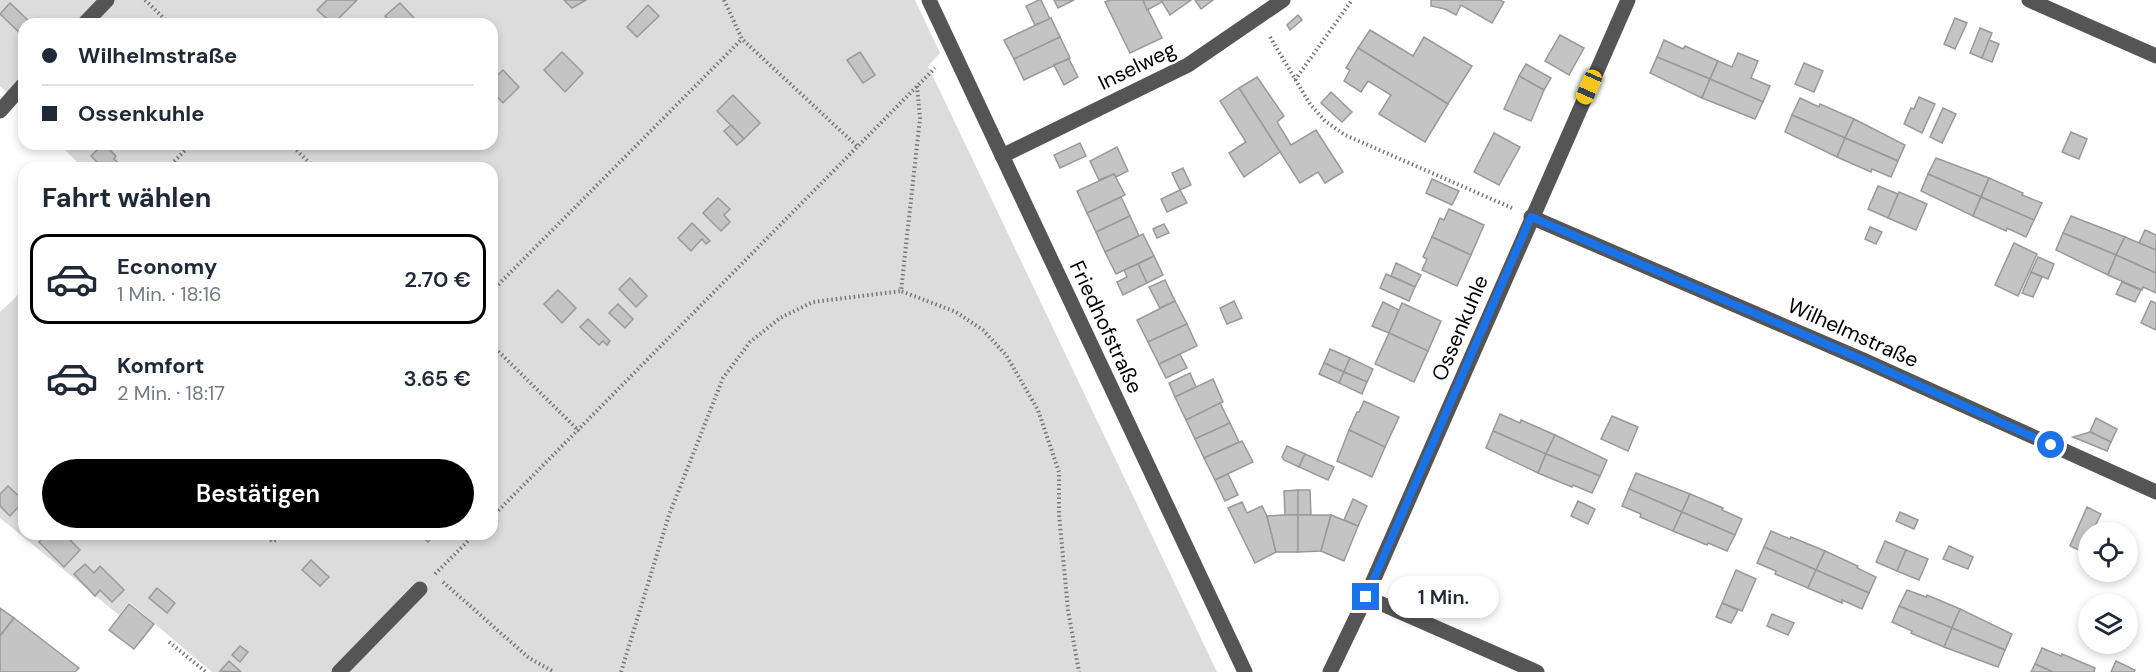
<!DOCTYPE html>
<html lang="de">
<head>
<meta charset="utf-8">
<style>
  :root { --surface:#fff; --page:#f2f2f3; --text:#1f2937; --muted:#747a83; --line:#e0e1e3; --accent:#000 }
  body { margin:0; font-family:"DM Sans",sans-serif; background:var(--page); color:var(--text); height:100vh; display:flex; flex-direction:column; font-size:22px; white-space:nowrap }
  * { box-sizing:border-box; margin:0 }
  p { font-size:20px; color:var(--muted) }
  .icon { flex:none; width:33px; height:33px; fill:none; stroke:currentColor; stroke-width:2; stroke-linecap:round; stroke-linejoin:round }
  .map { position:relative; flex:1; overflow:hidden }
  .panel { position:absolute; left:18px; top:162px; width:480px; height:378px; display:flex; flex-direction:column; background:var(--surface); border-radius:18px; box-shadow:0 3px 9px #0003 }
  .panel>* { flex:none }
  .hud { position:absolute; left:18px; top:18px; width:480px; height:132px; border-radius:18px; box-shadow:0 3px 9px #0003; display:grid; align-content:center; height:132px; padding:0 24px; background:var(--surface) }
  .fabs { position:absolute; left:2078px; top:522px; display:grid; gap:12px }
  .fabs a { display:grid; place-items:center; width:60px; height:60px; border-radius:50%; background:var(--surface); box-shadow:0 3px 9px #0003; font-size:30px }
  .end { position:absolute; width:27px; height:27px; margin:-14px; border:8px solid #1a73e8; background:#fff; box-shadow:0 0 0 3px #fff }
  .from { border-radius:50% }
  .bubble { position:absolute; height:42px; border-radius:21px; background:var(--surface); box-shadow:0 3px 9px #0003; font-size:20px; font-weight:600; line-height:42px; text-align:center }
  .car { position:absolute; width:18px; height:36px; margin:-18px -9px; border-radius:8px; box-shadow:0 0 4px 2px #0007; background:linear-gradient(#f5c518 24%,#345 0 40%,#f5c518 0 76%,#345 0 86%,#f5c518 0) }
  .hud b { display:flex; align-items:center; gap:21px; height:57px; font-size:22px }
  .hud b+b { border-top:2px solid var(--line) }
  .hud i { width:15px; height:15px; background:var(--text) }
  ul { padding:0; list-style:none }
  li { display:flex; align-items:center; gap:18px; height:90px; margin:0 12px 9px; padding:0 12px; border:3px solid transparent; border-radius:18px }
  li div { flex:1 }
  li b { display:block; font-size:22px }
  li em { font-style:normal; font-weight:600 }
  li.active { border-color:var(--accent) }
  li>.icon { width:54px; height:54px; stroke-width:1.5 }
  h2 { padding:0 24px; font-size:27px; line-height:72px }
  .primary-button { display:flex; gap:12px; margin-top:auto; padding:12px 24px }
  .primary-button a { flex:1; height:69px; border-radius:36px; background:var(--accent); color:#fff; font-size:24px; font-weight:600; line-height:69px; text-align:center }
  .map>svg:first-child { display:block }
  .green { fill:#dcdcdc }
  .building { fill:#c4c4c4; stroke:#999; stroke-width:1.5 }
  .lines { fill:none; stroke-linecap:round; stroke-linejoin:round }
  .path { stroke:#777; stroke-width:4; stroke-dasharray:1.5 3; stroke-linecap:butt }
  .minor { stroke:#555; stroke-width:15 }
  .route { stroke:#1a73e8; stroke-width:8 }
  .labels { text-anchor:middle; stroke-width:4.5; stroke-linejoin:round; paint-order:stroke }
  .street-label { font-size:21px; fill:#000; stroke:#fff }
</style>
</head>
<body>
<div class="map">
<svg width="2156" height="672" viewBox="0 0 2156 672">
  <rect width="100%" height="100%" fill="#fff"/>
  <polygon class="green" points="0,0 915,0 940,53 928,66 1217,672 212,672 129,602 119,615 0,518 0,312 24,289 24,534 492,534 492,168 83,168 59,144 492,144 492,24 24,24 24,109 0,86"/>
  <g class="building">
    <polygon points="327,0 357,0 333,24 317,10"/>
    <polygon points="564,0 586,0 572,8"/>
    <polygon points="1039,0 1041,0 1050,19 1035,25 1026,6"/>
    <polygon points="1054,0 1074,0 1058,8"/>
    <polygon points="1110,0 1143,0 1162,38 1130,53 1105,2"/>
    <polygon points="1143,0 1161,0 1162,2 1147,10"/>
    <polygon points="1161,0 1191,0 1170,15"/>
    <polygon points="1195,0 1213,0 1201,9"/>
    <polygon points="1431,0 1500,0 1504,2 1492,23 1461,5 1456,15 1445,9 1431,6"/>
    <polygon points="10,3 32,24 24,24 23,36 0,14"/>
    <polygon points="400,3 414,18 407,24 392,24 385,16"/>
    <polygon points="648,5 659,16 637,37 627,27"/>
    <polygon points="1298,15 1302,20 1290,30 1287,25"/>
    <polygon points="1051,18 1060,37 1014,59 1004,40"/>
    <polygon points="1955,18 1967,23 1955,49 1944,44"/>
    <polygon points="1980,28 1992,33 1982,58 1970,53"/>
    <polygon points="1370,30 1413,56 1424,37 1472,66 1448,104 1358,48"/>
    <polygon points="1560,35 1584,48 1569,75 1545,61"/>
    <polygon points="1060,37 1070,58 1024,80 1014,59"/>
    <polygon points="1664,40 1683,49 1685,46 1718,61 1710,79 1657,57"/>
    <polygon points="1989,40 1999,44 1992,62 1982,58"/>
    <polygon points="1358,48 1448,104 1425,142 1379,114 1391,95 1368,81 1361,92 1344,81 1350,70 1346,68"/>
    <polygon points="562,52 583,73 565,92 544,70"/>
    <polygon points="860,52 875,75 863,83 847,60"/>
    <polygon points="1738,53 1758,61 1751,78 1770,86 1763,102 1710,79 1718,61 1732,67"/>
    <polygon points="1657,57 1710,79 1702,98 1650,73"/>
    <polygon points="1069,59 1078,77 1064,85 1054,65"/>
    <polygon points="1804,63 1823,71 1814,92 1795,84"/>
    <polygon points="1526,64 1551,78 1544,90 1519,76"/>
    <polygon points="503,70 519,87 503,103 492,91 492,81"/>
    <polygon points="1519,76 1544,90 1531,121 1504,109"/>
    <polygon points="1257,77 1284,116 1277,122 1291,145 1316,130 1343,172 1325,183 1318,172 1300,183 1239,88"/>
    <polygon points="1710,79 1763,102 1755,119 1702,98"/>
    <polygon points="1239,88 1280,152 1244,177 1229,153 1246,142 1220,101"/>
    <polygon points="1331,92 1352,112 1342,122 1321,103"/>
    <polygon points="733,95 760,123 744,139 717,111"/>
    <polygon points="1919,97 1935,104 1922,133 1904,124 1911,108 1914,109"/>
    <polygon points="1800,98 1819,107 1820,104 1854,119 1845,138 1792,115"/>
    <polygon points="1943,108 1956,114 1942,143 1930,137"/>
    <polygon points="1792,115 1845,138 1837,157 1785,132"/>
    <polygon points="1854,119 1905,145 1898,161 1845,138"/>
    <polygon points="731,125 744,139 737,145 724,131"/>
    <polygon points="2071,132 2087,139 2079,159 2062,152"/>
    <polygon points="1494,133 1520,147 1499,185 1474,172"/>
    <polygon points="1845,138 1898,161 1891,177 1872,169 1871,172 1837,157"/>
    <polygon points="1080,143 1086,156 1060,168 1054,155"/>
    <polygon points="101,146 104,149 107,147 116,156 114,159 122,166 120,168 103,168 91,156"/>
    <polygon points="1117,147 1128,171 1116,177 1114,174 1099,180 1090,161"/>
    <polygon points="1936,158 1989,178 1981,197 1928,174"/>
    <polygon points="1183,168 1191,185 1180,190 1172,173"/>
    <polygon points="1114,174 1125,195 1087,213 1077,191"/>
    <polygon points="1928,174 1981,197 1973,216 1921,191"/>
    <polygon points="1989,178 2023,193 2022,195 2042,203 2034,220 1981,197"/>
    <polygon points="1432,179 1459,191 1452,205 1426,193"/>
    <polygon points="1878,186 1898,194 1888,218 1868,209"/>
    <polygon points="1180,190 1187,203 1167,212 1161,199"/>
    <polygon points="1899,192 1927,204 1916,230 1888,218"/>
    <polygon points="1121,197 1130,216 1096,232 1087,213"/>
    <polygon points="1981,197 2034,220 2026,237 2007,228 2006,231 1973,216"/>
    <polygon points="718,198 730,209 724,215 730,222 721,231 703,213"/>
    <polygon points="1449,209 1484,225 1471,255 1432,237 1440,218 1444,220"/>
    <polygon points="1130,216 1139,236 1105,252 1096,232"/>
    <polygon points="2071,216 2125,237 2116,255 2063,233"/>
    <polygon points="692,223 710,241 706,244 702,239 691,251 678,238"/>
    <polygon points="1164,224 1169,233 1157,238 1153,229"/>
    <polygon points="1870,227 1882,232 1876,244 1865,239"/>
    <polygon points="2145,230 2156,235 2156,250 2139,243"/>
    <polygon points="2063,233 2116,255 2108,275 2056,250"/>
    <polygon points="1143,234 1154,256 1116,274 1105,252"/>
    <polygon points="1432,237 1471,255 1457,286 1422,270 1427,259 1423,257"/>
    <polygon points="2125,237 2156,250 2156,273 2116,255"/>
    <polygon points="2014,243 2037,254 2018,296 1995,285"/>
    <polygon points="2116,255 2156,273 2156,293 2143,287 2142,290 2108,275"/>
    <polygon points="1154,256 1163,275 1147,283 1138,264"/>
    <polygon points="2038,257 2054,264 2048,279 2031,272"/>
    <polygon points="1396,263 1421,275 1415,287 1391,276"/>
    <polygon points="1138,264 1147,283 1123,295 1117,282 1127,277 1124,270"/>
    <polygon points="2031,272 2042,277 2033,297 2022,293"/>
    <polygon points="1386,274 1415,287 1409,301 1380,288"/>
    <polygon points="630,278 647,296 636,307 619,289"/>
    <polygon points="1165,280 1175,301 1160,308 1149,287"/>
    <polygon points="2122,282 2141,290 2135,302 2116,294"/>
    <polygon points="558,290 576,308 562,323 544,304"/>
    <polygon points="1175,301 1187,324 1148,342 1137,320"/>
    <polygon points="1234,301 1242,318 1227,324 1220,308"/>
    <polygon points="2151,301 2156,303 2156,330 2141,323"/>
    <polygon points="1383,302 1399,310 1389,333 1372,326"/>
    <polygon points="1402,303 1441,321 1428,351 1389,333"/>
    <polygon points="618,304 633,319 625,328 609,313"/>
    <polygon points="588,319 610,341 607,345 603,341 599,345 580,327"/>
    <polygon points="1187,324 1197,346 1159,364 1148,342"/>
    <polygon points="1389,333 1428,351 1414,382 1375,364"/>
    <polygon points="1330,349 1350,358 1344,372 1324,363"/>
    <polygon points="1180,354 1187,368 1166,378 1159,364"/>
    <polygon points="1350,358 1373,369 1367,382 1344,372"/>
    <polygon points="1324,363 1344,372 1339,383 1319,374"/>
    <polygon points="1344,372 1367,382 1362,394 1339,383"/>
    <polygon points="1190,373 1196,387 1175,397 1169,383"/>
    <polygon points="1213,379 1223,402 1186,420 1175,397"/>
    <polygon points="1364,401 1399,417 1385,447 1349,430 1357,412 1359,412"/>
    <polygon points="1220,403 1230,423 1195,439 1186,420"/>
    <polygon points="1500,414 1520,423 1521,420 1555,435 1546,454 1493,431"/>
    <polygon points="1612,416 1638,427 1628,451 1601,439"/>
    <polygon points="2096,418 2117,429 2111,442 2090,432"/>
    <polygon points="1230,423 1239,442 1204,458 1195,439"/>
    <polygon points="1349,430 1385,447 1372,477 1337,461"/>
    <polygon points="1493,431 1546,454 1538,473 1486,448"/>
    <polygon points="2090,432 2111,442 2107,451 2073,437"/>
    <polygon points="1555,435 1607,460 1600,476 1546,454"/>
    <polygon points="1242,441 1253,462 1215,480 1204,458"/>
    <polygon points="1287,446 1305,454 1299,467 1284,460 1282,457"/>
    <polygon points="1305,454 1334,467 1328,480 1299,467"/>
    <polygon points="1546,454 1600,476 1592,493 1573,485 1572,487 1538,473"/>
    <polygon points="1636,473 1690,494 1682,512 1629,489"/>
    <polygon points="1228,474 1238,495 1225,501 1215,480"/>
    <polygon points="8,486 24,501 10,516 0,506 0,494"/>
    <polygon points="1629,489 1682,512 1673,531 1640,517 1641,514 1622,506"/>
    <polygon points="1298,490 1298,515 1285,515 1284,491"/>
    <polygon points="1298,490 1310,490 1311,515 1298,515"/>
    <polygon points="1690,494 1723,508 1722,510 1742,519 1735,535 1682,512"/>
    <polygon points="1353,499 1367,506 1358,526 1344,520"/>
    <polygon points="1578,501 1595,509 1588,524 1571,516"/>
    <polygon points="1242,502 1247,513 1262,506 1267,516 1276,552 1255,563 1228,508"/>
    <polygon points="2087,507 2101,514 2092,532 2088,532 2088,542 2083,552 2070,546"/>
    <polygon points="1682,512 1735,535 1727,551 1708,543 1707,545 1673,531"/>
    <polygon points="1900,512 1918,520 1914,529 1896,521"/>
    <polygon points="1285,515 1298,515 1298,552 1276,552 1267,516"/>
    <polygon points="1298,515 1331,515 1321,551 1298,552"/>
    <polygon points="1331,515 1358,526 1344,561 1321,551"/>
    <polygon points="1771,531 1790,539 1791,537 1825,551 1816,570 1764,547"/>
    <polygon points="47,534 64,534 80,550 64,567 39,542"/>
    <polygon points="419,534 436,534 428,542"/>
    <polygon points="1885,541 1906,550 1897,571 1876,562"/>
    <polygon points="1949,546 1973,557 1968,569 1943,559"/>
    <polygon points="1764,547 1816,570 1808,588 1775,574 1776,571 1757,563"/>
    <polygon points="1906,550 1928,559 1919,580 1897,571"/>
    <polygon points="1825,551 1858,566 1857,568 1876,577 1869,593 1816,570"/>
    <polygon points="311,560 329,577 320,586 302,570"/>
    <polygon points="85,564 94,573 100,566 124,590 112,602 100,590 95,596 74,574"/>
    <polygon points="1736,570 1756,579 1742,611 1722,603"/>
    <polygon points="1816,570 1869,593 1862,609 1842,600 1842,603 1808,588"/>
    <polygon points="157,588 175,603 167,613 149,598"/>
    <polygon points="1907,590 1926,597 1927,595 1960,609 1952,628 1899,606"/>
    <polygon points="1722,603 1738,610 1731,623 1716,617"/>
    <polygon points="129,604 154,624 134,649 109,630"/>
    <polygon points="1899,606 1952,628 1944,647 1911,633 1912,631 1892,622"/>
    <polygon points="0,608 14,618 0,636"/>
    <polygon points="1960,609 2012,634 2005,650 1952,628"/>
    <polygon points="1772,614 1794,623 1788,635 1767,626"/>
    <polygon points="14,618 79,668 75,672 0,672 0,636"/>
    <polygon points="1952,628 2005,650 1998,667 1944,647"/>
    <polygon points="240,646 248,652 240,662 232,655"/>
    <polygon points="2042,648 2061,656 2062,654 2095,668 2094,672 2053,672 2035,664"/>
    <polygon points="229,661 241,672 220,671"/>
    <polygon points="2116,661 2135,670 2134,672 2111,672"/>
    <polygon points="2035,664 2053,672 2031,672"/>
  </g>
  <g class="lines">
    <g class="path">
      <polyline points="145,0 170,24"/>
      <polyline points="724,0 742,39 857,146"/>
      <polyline points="1270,37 1310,104 1325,121 1345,135 1512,208"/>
      <polyline points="1295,80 1352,0"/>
      <polyline points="917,86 920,118 901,291 956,312 983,330 1006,355 1038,410 1059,472 1059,514 1068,610 1079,672"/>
      <polyline points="290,144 315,168"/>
      <polyline points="168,168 191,144"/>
      <polyline points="492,291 742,39"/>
      <polyline points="492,345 579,431"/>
      <polyline points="492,517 935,68"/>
      <polyline points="264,534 273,542 281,534"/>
      <polyline points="435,574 475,534"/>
      <polyline points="443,582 529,658 554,672"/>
      <polyline points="169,642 206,672"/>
      <polyline points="621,672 669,515 723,378 750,342 780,318 813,302 901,291"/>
    </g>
    <g class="minor">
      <polyline points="929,0 1245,672"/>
      <polyline points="2029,0 2156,56"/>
      <polyline points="84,24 107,0"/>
      <polyline points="0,111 24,84"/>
      <polyline points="1002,156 1188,65 1283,0"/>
      <polyline points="1531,217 1863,360 2156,492"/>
      <polyline points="1366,597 1537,672"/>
      <polyline points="339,672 420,589"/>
      <polyline points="1330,672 1366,597 1628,0"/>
    </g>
  </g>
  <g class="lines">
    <polyline class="route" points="1366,597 1531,217 1863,360 2051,445"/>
  </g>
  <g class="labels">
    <g class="street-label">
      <text transform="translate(1137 66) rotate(-26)" y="7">Inselweg</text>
      <text transform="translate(1106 327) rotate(65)" y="7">Friedhofstraße</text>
      <text transform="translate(1460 328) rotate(-67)" y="7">Ossenkuhle</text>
      <text transform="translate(1853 333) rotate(24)" y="7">Wilhelmstraße</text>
    </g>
  </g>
</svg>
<div class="fabs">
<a><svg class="icon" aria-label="locate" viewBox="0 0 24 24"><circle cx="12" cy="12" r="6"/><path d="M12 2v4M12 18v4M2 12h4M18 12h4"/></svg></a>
<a><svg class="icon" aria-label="layers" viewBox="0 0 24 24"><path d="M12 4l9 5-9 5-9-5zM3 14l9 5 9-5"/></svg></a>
</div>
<i class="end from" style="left:2051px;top:445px"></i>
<i class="end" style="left:1366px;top:597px"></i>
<div class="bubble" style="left:1388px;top:576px;width:111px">1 Min.</div>
<i class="car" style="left:1589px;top:87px;rotate:204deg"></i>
<div class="hud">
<b><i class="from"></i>Wilhelmstraße</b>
<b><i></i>Ossenkuhle</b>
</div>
<section class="panel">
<h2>Fahrt wählen</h2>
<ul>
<li class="active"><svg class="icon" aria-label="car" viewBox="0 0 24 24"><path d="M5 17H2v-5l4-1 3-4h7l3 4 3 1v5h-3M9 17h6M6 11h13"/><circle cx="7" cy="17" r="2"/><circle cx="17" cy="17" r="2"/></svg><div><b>Economy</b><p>1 Min. · 18:16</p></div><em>2.70 €</em></li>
<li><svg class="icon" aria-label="car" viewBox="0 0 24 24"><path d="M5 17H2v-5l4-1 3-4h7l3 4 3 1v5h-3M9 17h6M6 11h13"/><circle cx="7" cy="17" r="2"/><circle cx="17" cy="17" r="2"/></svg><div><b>Komfort</b><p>2 Min. · 18:17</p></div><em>3.65 €</em></li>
</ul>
<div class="primary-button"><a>Bestätigen</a></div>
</section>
</div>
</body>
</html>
